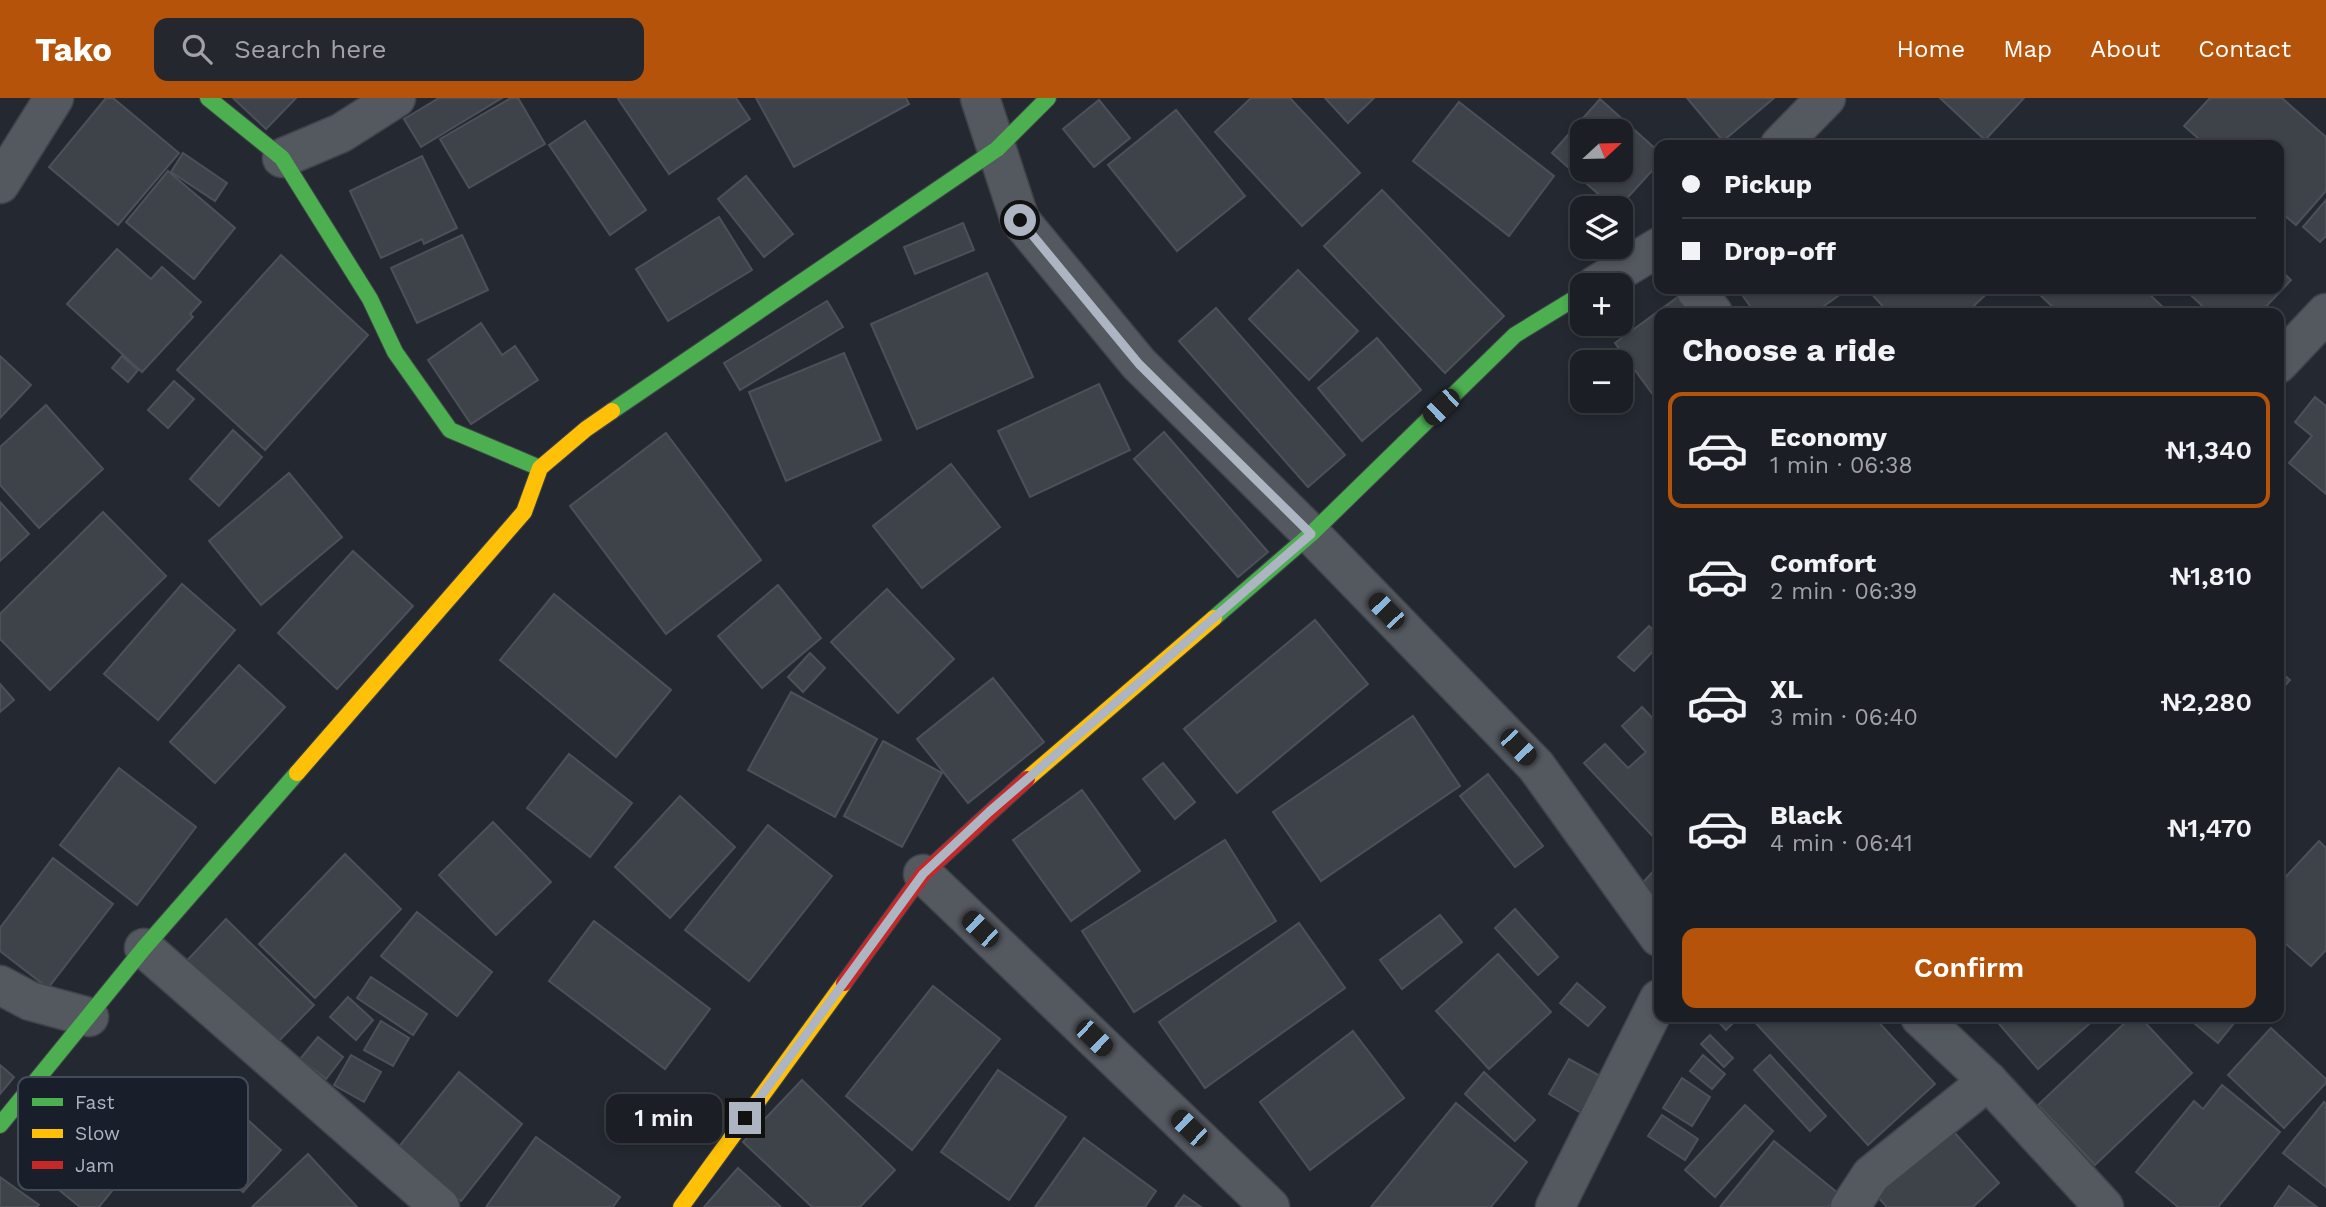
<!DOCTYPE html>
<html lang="en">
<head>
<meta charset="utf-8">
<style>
  :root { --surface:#1b1f25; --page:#24272d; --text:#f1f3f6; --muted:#a0a2a7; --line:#393d42; --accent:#b45309 }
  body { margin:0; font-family:"Work Sans",sans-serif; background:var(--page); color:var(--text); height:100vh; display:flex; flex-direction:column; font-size:26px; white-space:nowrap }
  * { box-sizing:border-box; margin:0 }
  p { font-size:23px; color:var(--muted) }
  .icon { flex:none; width:38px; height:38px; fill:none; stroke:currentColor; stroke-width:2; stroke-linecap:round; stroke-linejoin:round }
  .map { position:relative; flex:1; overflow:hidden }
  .panel { position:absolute; left:1654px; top:210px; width:630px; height:714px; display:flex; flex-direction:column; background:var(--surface); border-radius:14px; box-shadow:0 4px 10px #0003,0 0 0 2px var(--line) }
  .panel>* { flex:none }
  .top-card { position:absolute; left:1654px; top:42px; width:630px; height:154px; border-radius:14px; box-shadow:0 4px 10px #0003,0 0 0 2px var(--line); display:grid; align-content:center; height:154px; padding:0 28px; background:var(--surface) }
  .needle { width:46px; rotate:68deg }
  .buttons { position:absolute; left:1570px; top:21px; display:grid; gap:14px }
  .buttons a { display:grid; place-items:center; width:63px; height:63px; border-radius:14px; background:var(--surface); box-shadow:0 4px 10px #0003,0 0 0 2px var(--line); font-size:35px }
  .end { position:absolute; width:32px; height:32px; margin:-16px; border:9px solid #adb5c3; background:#111; box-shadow:0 0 0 4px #111 }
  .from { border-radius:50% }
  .bubble { position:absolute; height:49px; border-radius:14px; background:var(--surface); box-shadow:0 4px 10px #0003,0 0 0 2px var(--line); font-size:23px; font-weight:600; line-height:49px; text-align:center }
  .car { position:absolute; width:21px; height:42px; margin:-21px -10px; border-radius:9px; box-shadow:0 0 5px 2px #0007; background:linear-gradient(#222 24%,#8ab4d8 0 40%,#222 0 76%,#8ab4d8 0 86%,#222 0) }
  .top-card b { display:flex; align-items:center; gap:24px; height:66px; font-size:26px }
  .top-card b+b { border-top:2px solid var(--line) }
  .top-card i { width:18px; height:18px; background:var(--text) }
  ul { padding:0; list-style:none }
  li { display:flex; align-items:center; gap:21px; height:116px; margin:0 14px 10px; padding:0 14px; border:4px solid transparent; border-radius:14px }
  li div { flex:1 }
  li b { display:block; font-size:26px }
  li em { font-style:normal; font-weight:600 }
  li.on { border-color:var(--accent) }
  li>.icon { width:63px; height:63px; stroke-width:1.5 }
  h2 { padding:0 28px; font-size:32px; line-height:84px }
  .cta { display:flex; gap:14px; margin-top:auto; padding:14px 28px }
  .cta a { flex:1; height:80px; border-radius:14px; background:var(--accent); color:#fff; font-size:28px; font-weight:600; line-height:80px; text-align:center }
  header { display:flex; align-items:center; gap:42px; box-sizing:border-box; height:98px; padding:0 35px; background:var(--accent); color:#fff }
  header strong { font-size:33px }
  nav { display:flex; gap:38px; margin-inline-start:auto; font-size:24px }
  .search { width:490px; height:63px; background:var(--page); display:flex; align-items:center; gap:18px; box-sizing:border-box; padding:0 24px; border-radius:14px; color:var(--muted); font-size:26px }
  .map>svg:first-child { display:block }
  .building { fill:#3e4349; stroke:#4c5159; stroke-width:2; fill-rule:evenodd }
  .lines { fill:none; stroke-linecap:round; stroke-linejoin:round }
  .street-casing { stroke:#40444a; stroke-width:41 }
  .fast-casing { stroke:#40444a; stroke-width:18 }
  .slow-casing { stroke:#40444a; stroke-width:18 }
  .jam-casing { stroke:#40444a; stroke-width:18 }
  .street { stroke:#54585f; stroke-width:38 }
  .fast { stroke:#4caf50; stroke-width:16 }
  .slow { stroke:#ffc107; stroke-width:16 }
  .jam { stroke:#c62828; stroke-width:16 }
  .route { stroke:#adb5c3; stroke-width:9 }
  .key { fill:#181f2b; stroke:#454c59; stroke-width:2 }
  .key-label { font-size:19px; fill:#adb5c3 }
</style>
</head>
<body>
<header>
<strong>Tako</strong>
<div class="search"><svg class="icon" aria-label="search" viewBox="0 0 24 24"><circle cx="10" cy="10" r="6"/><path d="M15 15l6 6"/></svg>Search here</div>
<nav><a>Home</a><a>Map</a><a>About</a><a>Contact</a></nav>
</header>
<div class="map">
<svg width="2326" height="1109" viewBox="0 0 2326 1109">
  <rect width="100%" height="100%" fill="#242931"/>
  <g class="building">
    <polygon points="106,0 113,0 179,55 118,127 49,69"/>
    <polygon points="233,0 296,0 266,31"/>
    <polygon points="439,0 502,0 421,49 404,21"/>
    <polygon points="511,0 518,0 545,46 469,90 440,41"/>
    <polygon points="620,0 736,0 750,21 669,76 618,1"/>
    <polygon points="756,0 906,0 909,6 794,69"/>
    <polygon points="1251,0 1290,0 1360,75 1302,128 1215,34"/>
    <polygon points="1325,0 1374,0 1348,25"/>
    <polygon points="1687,0 1774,0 1723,43"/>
    <polygon points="1940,0 2024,0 1985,42"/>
    <polygon points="2210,0 2282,0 2326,39 2326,93 2296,127 2278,112 2278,47 2206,47 2184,28"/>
    <path d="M1600,1L1659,54V65L1618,110H1614L1552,55ZM1582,33H1620V72H1582Z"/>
    <polygon points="1099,2 1130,40 1094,69 1063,31"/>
    <polygon points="1459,4 1554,78 1509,138 1413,63"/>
    <polygon points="1176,12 1245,98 1177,153 1108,67"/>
    <polygon points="585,23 646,112 610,137 549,47"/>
    <polygon points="183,55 227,85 215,103 171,74"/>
    <polygon points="422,58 457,130 424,146 422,141 381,160 350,93"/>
    <polygon points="168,73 235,130 194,181 126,124"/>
    <polygon points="746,78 793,136 764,159 718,101"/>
    <polygon points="1382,92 1504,218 1445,275 1324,148"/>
    <polygon points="2326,102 2326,138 2320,144 2303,129"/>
    <polygon points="719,119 752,172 668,223 636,171"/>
    <polygon points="963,125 974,152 915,176 904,149"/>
    <polygon points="462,137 488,192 417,225 391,170"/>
    <polygon points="117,151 151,181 162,169 201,204 190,216 193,219 142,274 67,206"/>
    <polygon points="281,157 368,237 265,352 177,272"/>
    <polygon points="2278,170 2291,182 2260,215 2210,215 2184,191 2278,191"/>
    <polygon points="1298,172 1358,233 1309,282 1249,221"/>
    <polygon points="987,175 1033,279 917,331 871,226"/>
    <polygon points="1738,191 1848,191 1814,215 1755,215"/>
    <polygon points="1867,191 1992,191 1966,215 1889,215"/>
    <polygon points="2039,191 2144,191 2169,215 2059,215 2037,194"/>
    <polygon points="1682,196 1696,215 1659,215 1659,305 1615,245"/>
    <polygon points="827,203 843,229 740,292 724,265"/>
    <polygon points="1216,210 1345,357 1308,389 1179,243"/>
    <polygon points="481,225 502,257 515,248 538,282 471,326 428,262"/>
    <polygon points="1377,240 1421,292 1362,343 1318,290"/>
    <polygon points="844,255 881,342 786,383 749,294"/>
    <polygon points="0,258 31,287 0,320"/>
    <polygon points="122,258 138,272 128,284 112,270"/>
    <polygon points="174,283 194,301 168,330 148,312"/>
    <polygon points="1099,286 1130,352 1030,399 998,333"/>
    <polygon points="2315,299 2326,308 2326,396 2289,365 2312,338 2295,324"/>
    <polygon points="46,307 103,371 39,430 0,387 0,349"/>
    <polygon points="233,332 262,359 219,408 190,381"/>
    <polygon points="1164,334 1268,454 1238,479 1134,361"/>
    <polygon points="666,335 761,462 666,536 570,408"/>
    <polygon points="951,366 1000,429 922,490 873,428"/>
    <polygon points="289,375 342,439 261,507 209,443"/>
    <polygon points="0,404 29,436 0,463"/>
    <polygon points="103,414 166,478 50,592 0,541 0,516"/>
    <polygon points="353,453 413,508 337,591 278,535"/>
    <polygon points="182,486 235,532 158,622 104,576"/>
    <polygon points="778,487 821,540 762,590 718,538"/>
    <polygon points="887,491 954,561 898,615 831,544"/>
    <polygon points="554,496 671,592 616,659 500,562"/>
    <polygon points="1315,522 1368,586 1237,695 1184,631"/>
    <polygon points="1649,528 1659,538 1659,547 1634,573 1618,559"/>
    <polygon points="810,555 825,570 803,594 788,579"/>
    <polygon points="239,567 285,609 215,685 170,644"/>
    <polygon points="2278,572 2290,582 2278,595"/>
    <polygon points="993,580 1044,644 968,705 917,641"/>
    <polygon points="0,586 14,602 0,614"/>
    <polygon points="791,594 877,641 835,719 748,672"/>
    <polygon points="1642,609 1659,627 1659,745 1584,665 1605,646 1628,670 1646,654 1622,628"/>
    <polygon points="1413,618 1460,688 1321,783 1273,714"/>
    <polygon points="883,643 942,675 902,749 844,718"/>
    <polygon points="569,656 632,705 590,759 527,710"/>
    <polygon points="1163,665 1195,704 1175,721 1143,681"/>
    <polygon points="119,670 196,729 137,807 60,747"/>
    <polygon points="1488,676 1543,748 1515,769 1460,698"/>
    <polygon points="1082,692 1140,773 1071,823 1013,742"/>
    <polygon points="680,698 735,749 670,820 615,769"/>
    <polygon points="493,724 551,784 496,837 439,777"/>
    <polygon points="768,727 832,778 749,883 685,832"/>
    <polygon points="1225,742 1276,823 1134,914 1082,833"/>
    <polygon points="2319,743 2326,750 2326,852 2311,868 2278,839 2278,787"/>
    <polygon points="345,756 401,811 315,900 259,846"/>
    <polygon points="53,760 113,806 48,890 0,853 0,830"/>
    <polygon points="1659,767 1659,798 1650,807 1635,793"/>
    <polygon points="1515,811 1558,859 1538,877 1495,830"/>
    <polygon points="417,814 492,874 457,918 381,858"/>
    <polygon points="1440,817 1462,844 1402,891 1380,862"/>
    <polygon points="226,821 314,907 267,955 180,870"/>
    <polygon points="594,823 710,911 665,971 549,883"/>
    <polygon points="1299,825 1345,890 1205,990 1159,924"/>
    <polygon points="1498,856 1551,914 1489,971 1436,913"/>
    <polygon points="371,879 427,916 413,937 357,900"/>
    <polygon points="1577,885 1605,909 1588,928 1560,905"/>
    <polygon points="933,888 1000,941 912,1052 846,998"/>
    <polygon points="348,899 373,922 356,942 330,919"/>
    <polygon points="1714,919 1739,919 1726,932"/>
    <polygon points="1750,919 1874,919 1935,986 1868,1047"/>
    <polygon points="1993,919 2097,919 2038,971"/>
    <polygon points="2131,919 2140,919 2192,975 2095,1067 2038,1007"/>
    <polygon points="2201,919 2239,919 2218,945 2195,926"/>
    <polygon points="381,923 409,940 393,968 364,952"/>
    <polygon points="2271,930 2326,981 2326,985 2284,1030 2228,977"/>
    <polygon points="1353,933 1404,1000 1310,1072 1260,1004"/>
    <polygon points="1710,937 1733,960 1724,969 1701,946"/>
    <polygon points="318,939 343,959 326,981 300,961"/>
    <polygon points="351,957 381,974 364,1004 334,987"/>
    <polygon points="1703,957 1725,976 1712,991 1690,973"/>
    <polygon points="1770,957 1826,1018 1810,1033 1754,972"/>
    <polygon points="1569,961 1602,979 1581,1015 1549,996"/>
    <polygon points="0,967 14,979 0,996"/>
    <polygon points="998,972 1066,1019 1009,1102 941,1054"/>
    <polygon points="459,974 522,1026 461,1103 397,1051"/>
    <polygon points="1484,974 1535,1022 1515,1043 1465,996"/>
    <polygon points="1682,980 1710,999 1692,1028 1663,1010"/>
    <polygon points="802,982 895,1072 860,1109 812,1109 743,1044"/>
    <polygon points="2222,987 2280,1034 2218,1109 2178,1109 2136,1074 2194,1003 2203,1011"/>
    <polygon points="76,995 145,1052 99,1109 80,1109 22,1062"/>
    <polygon points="219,996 281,1052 243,1094 181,1038"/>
    <polygon points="2324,1004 2326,1006 2326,1089 2283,1055"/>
    <polygon points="1456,1005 1527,1064 1491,1109 1371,1109"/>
    <polygon points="1745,1007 1773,1033 1715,1099 1685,1072"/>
    <polygon points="1662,1017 1698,1041 1685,1062 1648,1038"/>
    <polygon points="1946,1025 1999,1085 1973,1109 1887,1109 1872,1093"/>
    <polygon points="536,1039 620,1099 613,1109 486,1109"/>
    <polygon points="1084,1040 1156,1093 1145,1109 1035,1109"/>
    <polygon points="1774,1043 1839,1096 1828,1109 1720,1109"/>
    <polygon points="308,1056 357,1109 252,1109"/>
    <polygon points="738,1070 781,1109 704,1109"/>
    <polygon points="0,1079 39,1107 37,1109 0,1109"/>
    <polygon points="2289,1088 2317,1109 2274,1109"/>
    <polygon points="1184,1097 1201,1109 1175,1109"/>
  </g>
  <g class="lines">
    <defs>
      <g id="street">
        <polyline points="980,0 1020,122 1139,266 1311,436 1536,668 1659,839"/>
        <polyline points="1780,47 1826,0"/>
        <polyline points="282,60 341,35 396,0"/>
        <polyline points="0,86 54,0"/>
        <polyline points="1596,187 1659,149"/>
        <polyline points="1695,191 1713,215"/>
        <polyline points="2278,266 2326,215"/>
        <polyline points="923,776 1270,1109"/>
        <polyline points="144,850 440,1109"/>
        <polyline points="0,887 30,903 89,919"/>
        <polyline points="1920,919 1988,983 2104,1109"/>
        <polyline points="1555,1109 1659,901"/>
        <polyline points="1850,1109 1871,1077 1988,983"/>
      </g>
      <g id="fast">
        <polyline points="208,0 282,60 370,201 395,254 450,332 540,370"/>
        <polyline points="612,313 997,51 1048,0"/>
        <polyline points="1214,520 1311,436 1515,237 1582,196"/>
        <polyline points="0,1027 144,850 297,675"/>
      </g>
      <g id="slow">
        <polyline points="297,675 524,414 540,370 586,331 612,313"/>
        <polyline points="1027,681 1214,520"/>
        <polyline points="681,1109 844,885"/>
      </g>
      <polyline id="jam" points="844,885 923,776 1027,681"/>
    </defs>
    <use href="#street" class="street-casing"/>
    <use href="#fast" class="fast-casing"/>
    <use href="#slow" class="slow-casing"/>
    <use href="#jam" class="jam-casing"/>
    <use href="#street" class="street"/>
    <use href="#fast" class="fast"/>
    <use href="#slow" class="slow"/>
    <use href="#jam" class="jam"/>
  </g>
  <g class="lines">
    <polyline class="route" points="745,1020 923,776 989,714 1311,436 1139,266 1020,122"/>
  </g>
  <rect x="18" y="979" width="230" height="113" rx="10" class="key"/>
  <rect x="32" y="1000" width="31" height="8" fill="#4caf50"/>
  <rect x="32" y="1031" width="31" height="9" fill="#ffc107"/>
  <rect x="32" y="1063" width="31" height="8" fill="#c62828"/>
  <g class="key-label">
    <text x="75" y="1011">Fast</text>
    <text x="75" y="1042">Slow</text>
    <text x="75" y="1074">Jam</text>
  </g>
</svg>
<div class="buttons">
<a><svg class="needle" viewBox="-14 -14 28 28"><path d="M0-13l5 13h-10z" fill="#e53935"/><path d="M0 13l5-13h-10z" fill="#a0a2a7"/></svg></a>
<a><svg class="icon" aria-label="layers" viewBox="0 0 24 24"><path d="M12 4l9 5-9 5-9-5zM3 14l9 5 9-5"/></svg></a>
<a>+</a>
<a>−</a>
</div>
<i class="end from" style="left:1020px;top:122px"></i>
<i class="end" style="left:745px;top:1020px"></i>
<div class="bubble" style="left:606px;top:996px;width:116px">1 min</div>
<i class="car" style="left:1441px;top:309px;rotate:226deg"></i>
<i class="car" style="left:1386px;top:513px;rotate:316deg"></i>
<i class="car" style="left:1518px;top:649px;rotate:136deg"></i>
<i class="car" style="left:980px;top:831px;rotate:314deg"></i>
<i class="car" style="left:1094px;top:940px;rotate:134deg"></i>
<i class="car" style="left:1189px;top:1030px;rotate:314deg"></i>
<div class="top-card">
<b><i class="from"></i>Pickup</b>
<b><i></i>Drop-off</b>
</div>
<section class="panel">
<h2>Choose a ride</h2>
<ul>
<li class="on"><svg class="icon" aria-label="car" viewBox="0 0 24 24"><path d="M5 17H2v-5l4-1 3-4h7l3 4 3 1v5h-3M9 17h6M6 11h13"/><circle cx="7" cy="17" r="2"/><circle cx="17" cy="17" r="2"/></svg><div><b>Economy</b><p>1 min · 06:38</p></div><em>₦1,340</em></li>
<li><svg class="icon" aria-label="car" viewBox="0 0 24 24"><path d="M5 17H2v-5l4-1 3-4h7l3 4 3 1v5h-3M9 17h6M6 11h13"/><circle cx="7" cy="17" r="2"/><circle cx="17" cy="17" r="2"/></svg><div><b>Comfort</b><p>2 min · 06:39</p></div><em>₦1,810</em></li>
<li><svg class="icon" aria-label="car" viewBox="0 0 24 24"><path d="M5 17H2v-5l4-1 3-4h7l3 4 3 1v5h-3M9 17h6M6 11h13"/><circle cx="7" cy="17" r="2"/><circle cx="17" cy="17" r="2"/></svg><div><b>XL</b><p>3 min · 06:40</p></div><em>₦2,280</em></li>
<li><svg class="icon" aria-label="car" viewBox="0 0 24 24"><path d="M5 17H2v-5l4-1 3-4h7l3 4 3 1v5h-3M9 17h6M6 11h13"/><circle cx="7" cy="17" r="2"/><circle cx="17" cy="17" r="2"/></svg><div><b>Black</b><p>4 min · 06:41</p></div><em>₦1,470</em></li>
</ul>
<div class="cta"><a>Confirm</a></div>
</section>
</div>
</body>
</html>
